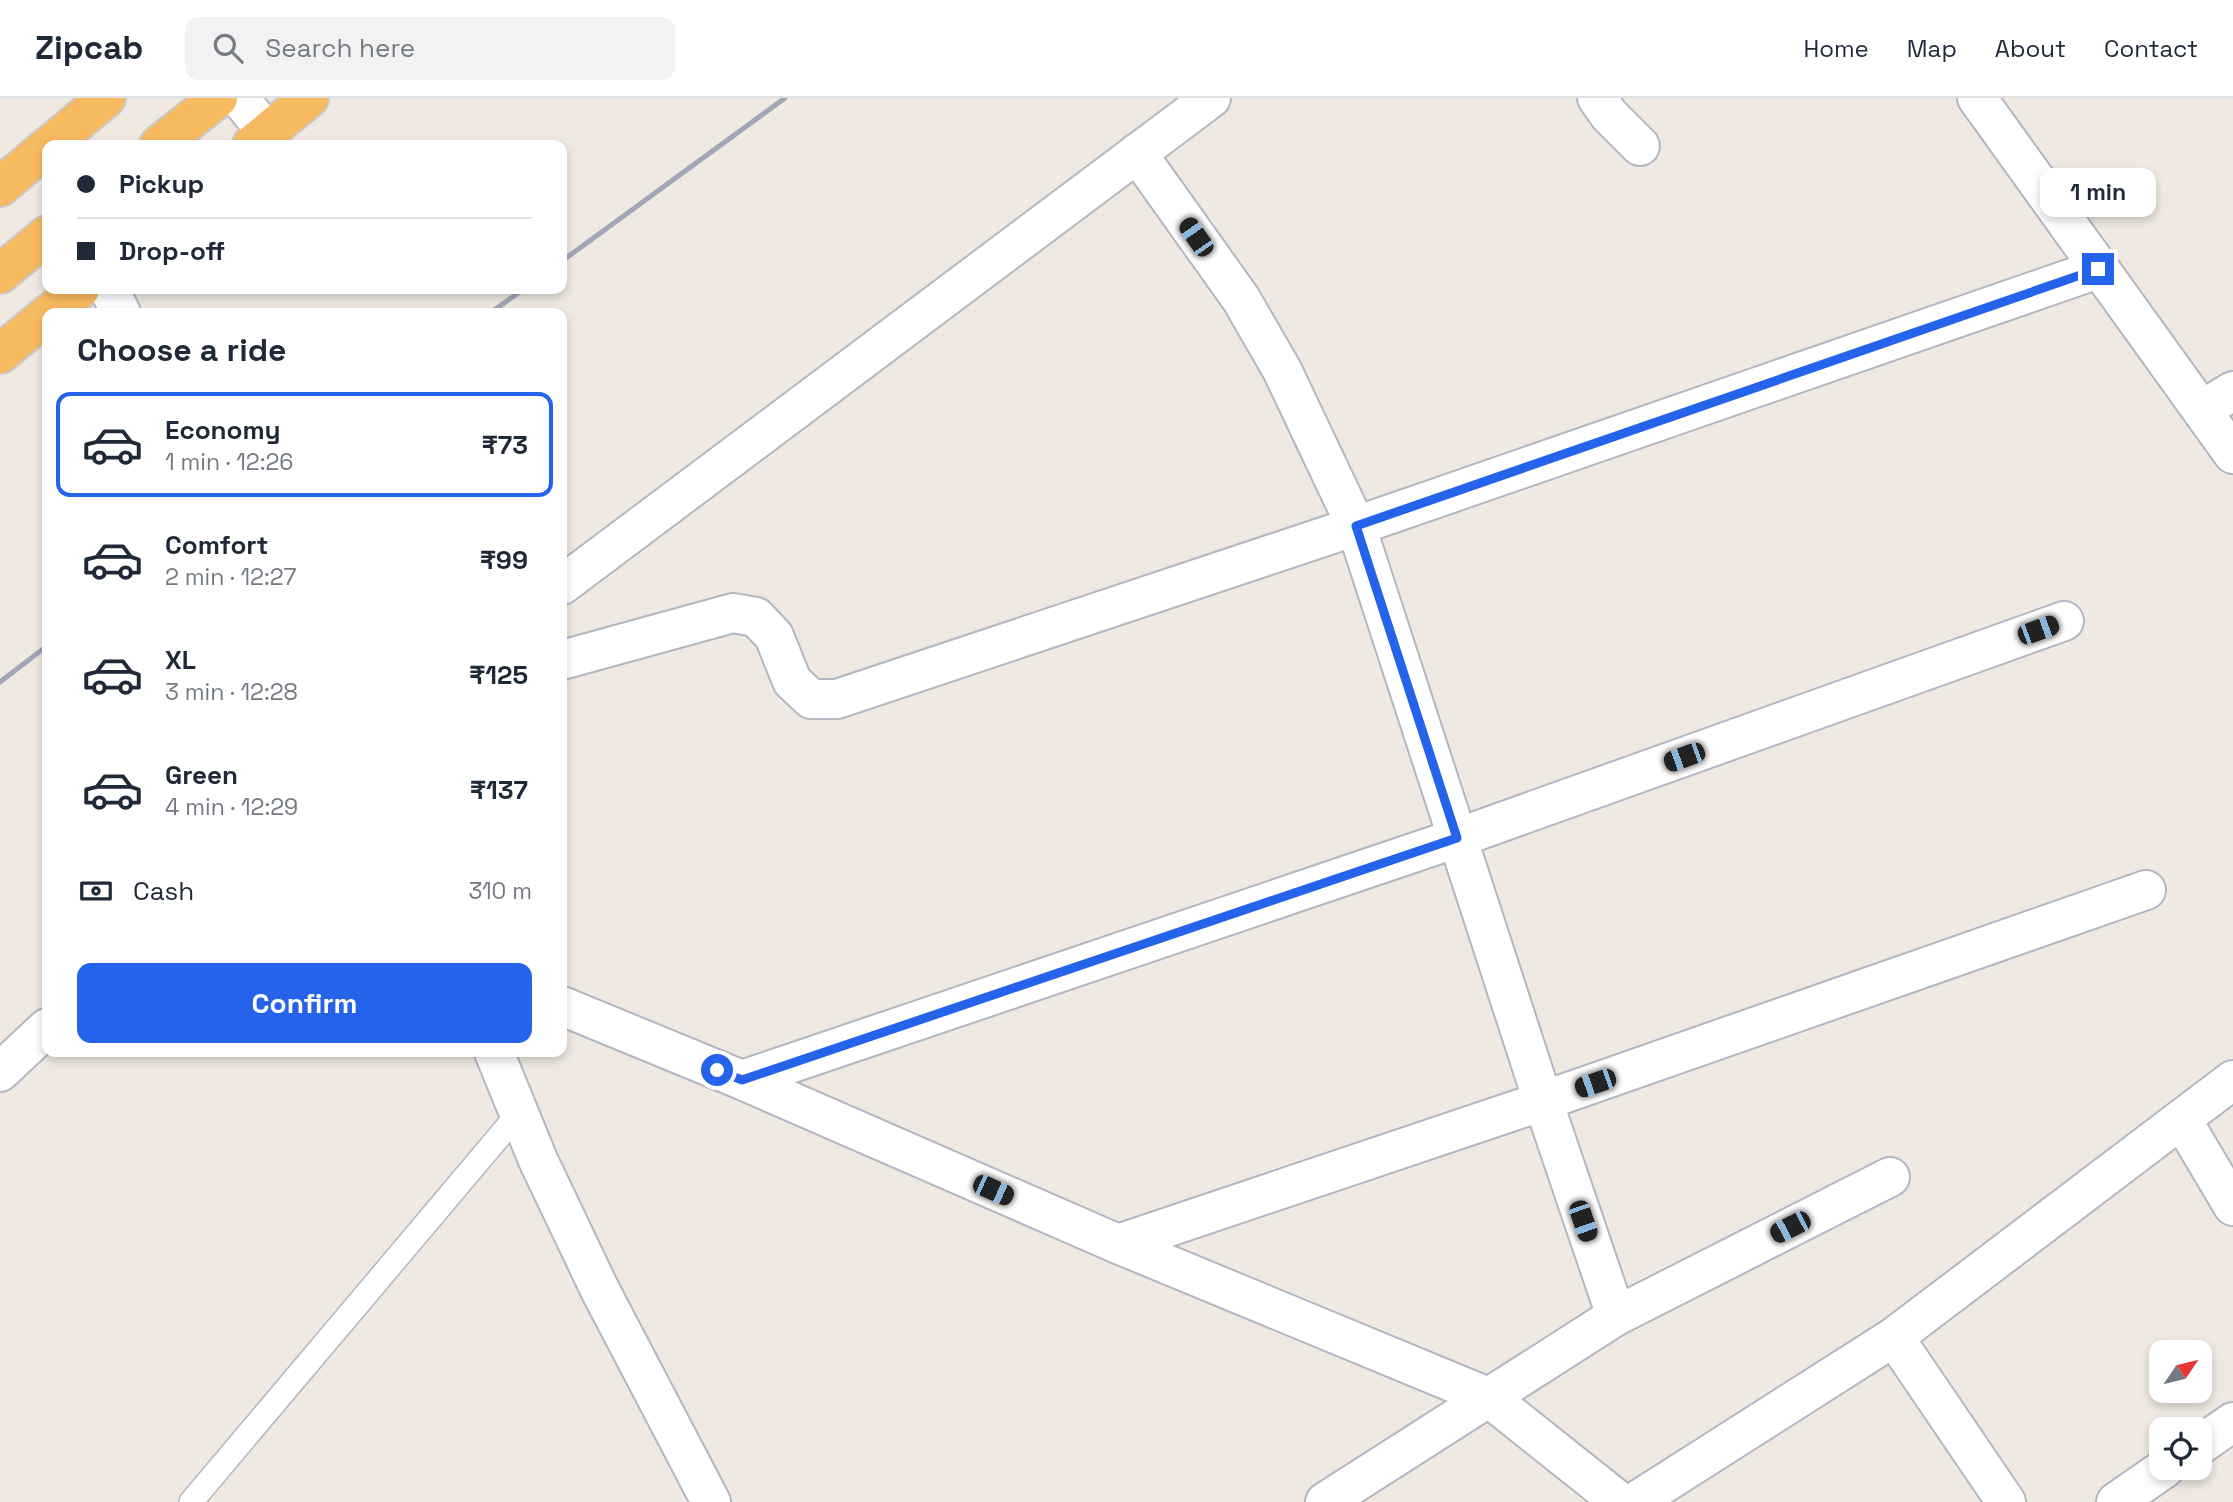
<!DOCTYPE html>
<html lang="en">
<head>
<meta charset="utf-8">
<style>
  :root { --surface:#fff; --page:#f2f2f3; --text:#1f2937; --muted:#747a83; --line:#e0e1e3; --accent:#2563eb }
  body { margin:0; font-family:"Space Grotesk",sans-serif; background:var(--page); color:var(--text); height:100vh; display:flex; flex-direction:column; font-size:26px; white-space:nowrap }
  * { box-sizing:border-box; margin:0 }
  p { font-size:23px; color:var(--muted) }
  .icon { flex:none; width:38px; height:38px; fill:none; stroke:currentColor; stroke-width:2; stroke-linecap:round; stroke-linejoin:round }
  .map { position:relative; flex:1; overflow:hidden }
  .details { position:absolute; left:42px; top:210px; width:525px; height:749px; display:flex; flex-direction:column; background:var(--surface); border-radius:14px; box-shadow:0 4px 10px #0003 }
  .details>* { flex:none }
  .top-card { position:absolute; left:42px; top:42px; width:525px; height:154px; border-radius:14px; box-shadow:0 4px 10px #0003; display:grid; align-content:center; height:154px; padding:0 35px; background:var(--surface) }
  .needle { width:46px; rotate:55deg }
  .controls { position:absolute; left:2149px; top:1242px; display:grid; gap:14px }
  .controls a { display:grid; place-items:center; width:63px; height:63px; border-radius:14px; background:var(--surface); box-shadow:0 4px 10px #0003; font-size:35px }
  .end { position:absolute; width:32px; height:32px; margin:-16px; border:9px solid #2563eb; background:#fff; box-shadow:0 0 0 4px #fff }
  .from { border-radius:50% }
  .bubble { position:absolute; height:49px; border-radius:14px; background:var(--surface); box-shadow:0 4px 10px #0003; font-size:23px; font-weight:600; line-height:49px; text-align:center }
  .car { position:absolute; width:21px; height:42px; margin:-21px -10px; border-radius:9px; box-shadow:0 0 5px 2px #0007; background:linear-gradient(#222 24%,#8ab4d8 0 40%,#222 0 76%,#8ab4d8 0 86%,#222 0) }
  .top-card b { display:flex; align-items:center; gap:24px; height:66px; font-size:26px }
  .top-card b+b { border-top:2px solid var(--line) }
  .top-card i { width:18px; height:18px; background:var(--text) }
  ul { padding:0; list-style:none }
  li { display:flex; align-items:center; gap:21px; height:105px; margin:0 14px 10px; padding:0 21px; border:4px solid transparent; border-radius:14px }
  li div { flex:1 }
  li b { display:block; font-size:26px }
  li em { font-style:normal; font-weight:600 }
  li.on { border-color:var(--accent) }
  li>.icon { width:63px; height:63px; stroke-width:1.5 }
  h2 { padding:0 35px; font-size:32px; line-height:84px }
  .pay { display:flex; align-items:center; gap:18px; height:77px; padding:0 35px; font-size:26px }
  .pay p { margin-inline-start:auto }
  .button { display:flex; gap:14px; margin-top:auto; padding:14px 35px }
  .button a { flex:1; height:80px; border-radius:14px; background:var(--accent); color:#fff; font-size:28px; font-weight:600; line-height:80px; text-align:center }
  header { display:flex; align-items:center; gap:42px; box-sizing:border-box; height:98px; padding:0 35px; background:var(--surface); border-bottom:2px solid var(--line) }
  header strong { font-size:33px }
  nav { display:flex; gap:38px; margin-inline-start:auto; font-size:24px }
  .search { width:490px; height:63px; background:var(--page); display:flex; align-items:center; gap:18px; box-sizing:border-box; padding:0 24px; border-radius:14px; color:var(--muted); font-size:26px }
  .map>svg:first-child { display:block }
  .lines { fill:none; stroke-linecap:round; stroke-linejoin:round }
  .service-casing { stroke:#b4b7c1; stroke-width:26 }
  .minor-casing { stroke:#b4b7c1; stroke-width:42 }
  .tertiary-casing { stroke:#b4b7c1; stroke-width:42 }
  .trunk-casing { stroke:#c9c9c9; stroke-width:42 }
  .service { stroke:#fff; stroke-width:23 }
  .minor { stroke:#fff; stroke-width:38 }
  .tertiary { stroke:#fff; stroke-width:38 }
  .trunk { stroke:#f8ba60; stroke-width:38 }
  .rail { stroke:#a3a6b8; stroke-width:5 }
  .route { stroke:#2563eb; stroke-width:9 }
</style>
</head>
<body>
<header>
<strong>Zipcab</strong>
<div class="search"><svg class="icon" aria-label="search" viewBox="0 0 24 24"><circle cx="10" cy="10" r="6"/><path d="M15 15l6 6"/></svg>Search here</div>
<nav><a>Home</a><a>Map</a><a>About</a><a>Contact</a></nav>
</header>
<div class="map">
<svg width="2233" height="1404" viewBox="0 0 2233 1404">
  <rect width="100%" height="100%" fill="#efe9e1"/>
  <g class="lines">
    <defs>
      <polyline id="service" points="191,1404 519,1015"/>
      <g id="minor">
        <polyline points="239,0 267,34"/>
        <polyline points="1597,0 1609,17 1640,48"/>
        <polyline points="1977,0 2233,356"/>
        <polyline points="1137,55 1241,201 1282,272 1356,428 1543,1003 1616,1218"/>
        <polyline points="2202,312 2233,293"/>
        <polyline points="562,562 733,515 756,519 774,538 792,583 811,601 837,601 1356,428 2098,171"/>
        <polyline points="562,908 742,982 1118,1146 1488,1299 1620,1404"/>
        <polyline points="0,974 47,930"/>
        <polyline points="742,982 1457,740 2064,523"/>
        <polyline points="2182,1022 2233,1108"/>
        <polyline points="1118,1146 1543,1003 2146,792"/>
        <polyline points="1894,1239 2006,1404"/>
        <polyline points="2200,1347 2233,1324"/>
        <polyline points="1325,1404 1616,1218 1890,1079"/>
        <polyline points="1635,1404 1894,1239 2233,982"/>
        <polyline points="2116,1404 2165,1370"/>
      </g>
      <g id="tertiary">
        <polyline points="109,191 121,215"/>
        <polyline points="562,487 1211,0"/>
        <polyline points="494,954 538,1062 600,1192 711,1404"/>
      </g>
      <g id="trunk">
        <polyline points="50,47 106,0"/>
        <polyline points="159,47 218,0"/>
        <polyline points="252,47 309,0"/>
        <polyline points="0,89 47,49"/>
        <polyline points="0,176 47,137"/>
        <polyline points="50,215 80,191"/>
        <polyline points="0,256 47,217"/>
      </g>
    </defs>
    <use href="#service" class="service-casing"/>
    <use href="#minor" class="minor-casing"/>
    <use href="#tertiary" class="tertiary-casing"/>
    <use href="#trunk" class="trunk-casing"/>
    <use href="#service" class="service"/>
    <use href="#minor" class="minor"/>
    <use href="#tertiary" class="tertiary"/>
    <use href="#trunk" class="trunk"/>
    <g class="rail">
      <polyline points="562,163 785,0"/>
      <polyline points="490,215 524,191"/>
      <polyline points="0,584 47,548"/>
    </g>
  </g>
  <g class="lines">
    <polyline class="route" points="717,972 742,982 1457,740 1356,428 2098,171"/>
  </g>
</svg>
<div class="controls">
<a><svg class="needle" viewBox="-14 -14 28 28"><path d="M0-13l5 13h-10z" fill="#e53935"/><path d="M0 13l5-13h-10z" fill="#747a83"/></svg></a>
<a><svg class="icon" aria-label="locate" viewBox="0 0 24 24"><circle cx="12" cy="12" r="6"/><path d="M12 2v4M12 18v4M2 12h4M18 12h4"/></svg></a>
</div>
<i class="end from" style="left:717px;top:972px"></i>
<i class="end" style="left:2098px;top:171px"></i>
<div class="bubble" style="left:2040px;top:70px;width:116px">1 min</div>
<i class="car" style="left:1196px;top:139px;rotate:325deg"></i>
<i class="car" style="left:2038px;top:532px;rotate:70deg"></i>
<i class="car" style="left:1684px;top:659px;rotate:250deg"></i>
<i class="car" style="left:1595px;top:985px;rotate:251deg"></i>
<i class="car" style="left:993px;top:1092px;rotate:114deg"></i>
<i class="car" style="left:1583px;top:1123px;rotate:161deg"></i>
<i class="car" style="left:1790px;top:1129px;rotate:243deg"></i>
<div class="top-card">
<b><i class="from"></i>Pickup</b>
<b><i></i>Drop-off</b>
</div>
<section class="details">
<h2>Choose a ride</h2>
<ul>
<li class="on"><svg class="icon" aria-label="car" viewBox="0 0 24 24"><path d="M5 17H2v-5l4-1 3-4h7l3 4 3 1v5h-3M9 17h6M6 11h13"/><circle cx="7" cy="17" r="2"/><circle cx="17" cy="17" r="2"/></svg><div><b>Economy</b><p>1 min · 12:26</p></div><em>₹73</em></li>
<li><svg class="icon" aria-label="car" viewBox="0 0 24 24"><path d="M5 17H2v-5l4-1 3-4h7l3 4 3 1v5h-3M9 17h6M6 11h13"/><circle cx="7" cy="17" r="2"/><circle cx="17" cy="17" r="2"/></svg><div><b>Comfort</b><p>2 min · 12:27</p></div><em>₹99</em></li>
<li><svg class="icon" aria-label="car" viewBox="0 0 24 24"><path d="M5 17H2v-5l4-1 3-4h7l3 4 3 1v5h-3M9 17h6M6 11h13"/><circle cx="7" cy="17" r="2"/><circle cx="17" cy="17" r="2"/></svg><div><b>XL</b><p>3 min · 12:28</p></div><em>₹125</em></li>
<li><svg class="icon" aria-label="car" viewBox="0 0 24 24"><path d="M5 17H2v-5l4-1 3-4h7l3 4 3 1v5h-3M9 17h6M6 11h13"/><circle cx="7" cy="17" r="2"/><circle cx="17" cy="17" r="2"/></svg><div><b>Green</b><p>4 min · 12:29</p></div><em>₹137</em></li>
</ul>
<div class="pay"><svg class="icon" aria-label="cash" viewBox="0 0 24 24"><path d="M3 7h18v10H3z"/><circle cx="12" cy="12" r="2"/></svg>Cash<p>310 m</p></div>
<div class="button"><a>Confirm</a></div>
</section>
</div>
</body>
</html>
